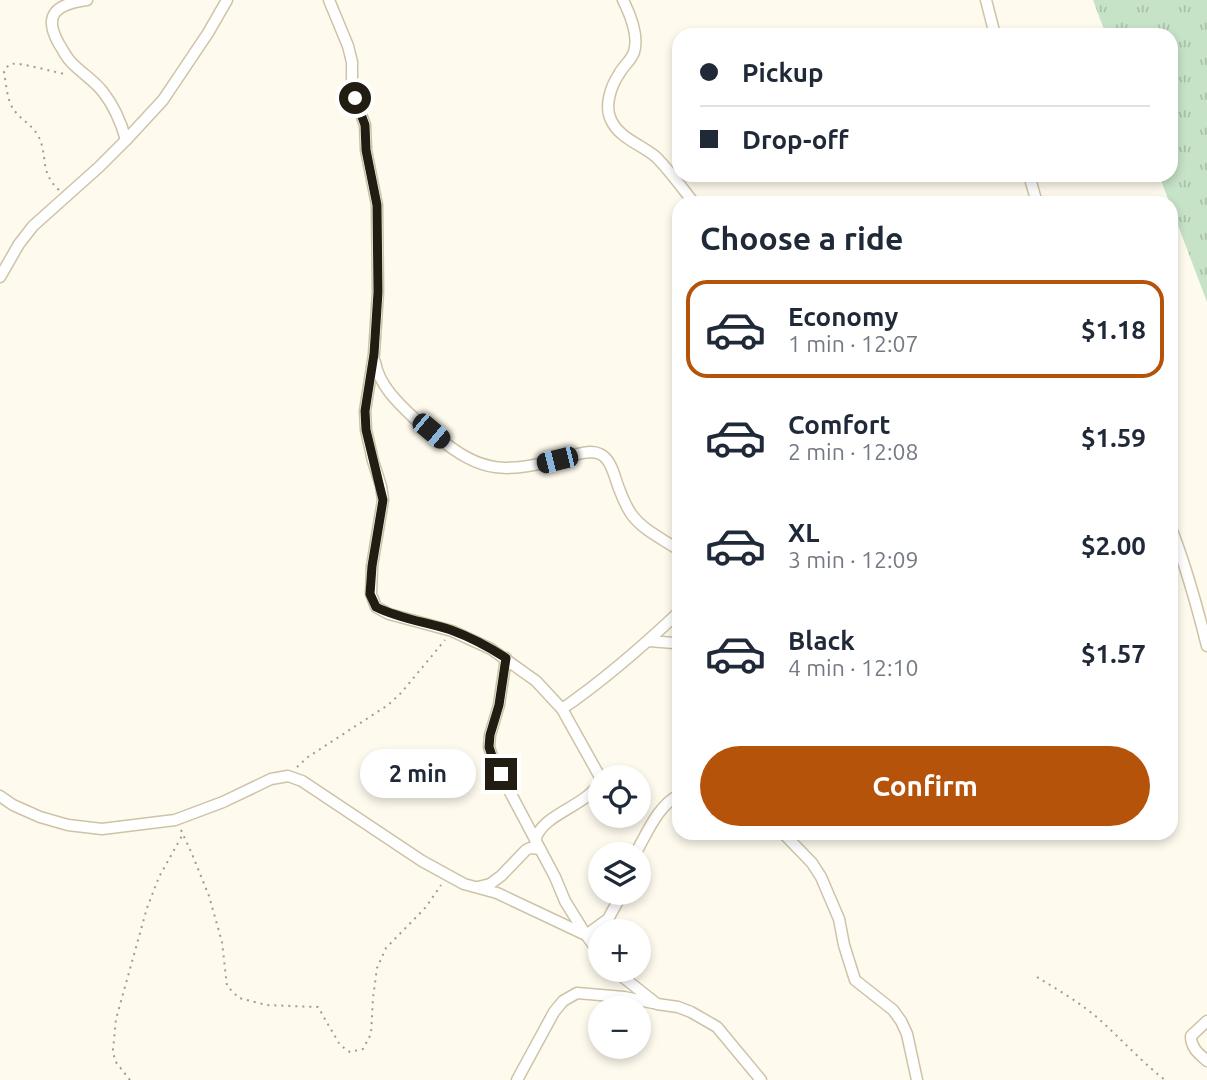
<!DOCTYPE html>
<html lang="en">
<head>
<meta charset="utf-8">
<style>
  :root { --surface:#fff; --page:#f2f2f3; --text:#1f2937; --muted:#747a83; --line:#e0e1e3; --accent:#b45309 }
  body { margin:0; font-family:Ubuntu,sans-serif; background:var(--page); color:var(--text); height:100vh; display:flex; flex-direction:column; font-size:26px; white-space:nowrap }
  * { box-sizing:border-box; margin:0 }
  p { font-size:23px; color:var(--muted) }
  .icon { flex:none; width:38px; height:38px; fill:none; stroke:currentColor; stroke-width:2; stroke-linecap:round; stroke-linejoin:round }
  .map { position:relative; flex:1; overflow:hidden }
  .sheet { position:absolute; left:672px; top:196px; width:506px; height:644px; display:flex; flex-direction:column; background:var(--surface); border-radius:21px; box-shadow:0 4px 10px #0003 }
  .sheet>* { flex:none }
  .guide { position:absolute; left:672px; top:28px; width:506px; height:154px; border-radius:21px; box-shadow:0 4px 10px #0003; display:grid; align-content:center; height:154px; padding:0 28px; background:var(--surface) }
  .controls { position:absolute; left:588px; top:765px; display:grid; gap:14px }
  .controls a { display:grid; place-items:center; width:63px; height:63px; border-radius:50%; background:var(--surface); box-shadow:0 4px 10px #0003; font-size:35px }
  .end { position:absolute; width:32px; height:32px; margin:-16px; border:9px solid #211d12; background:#fff; box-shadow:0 0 0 4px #fff }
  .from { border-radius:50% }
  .bubble { position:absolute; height:49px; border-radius:24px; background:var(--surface); box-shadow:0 4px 10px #0003; font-size:23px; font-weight:700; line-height:49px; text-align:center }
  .car { position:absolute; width:21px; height:42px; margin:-21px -10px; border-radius:9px; box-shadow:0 0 5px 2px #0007; background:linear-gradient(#222 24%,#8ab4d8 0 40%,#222 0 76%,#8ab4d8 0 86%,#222 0) }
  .guide b { display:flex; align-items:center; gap:24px; height:66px; font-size:26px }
  .guide b+b { border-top:2px solid var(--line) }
  .guide i { width:18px; height:18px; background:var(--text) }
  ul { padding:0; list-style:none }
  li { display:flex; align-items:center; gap:21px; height:98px; margin:0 14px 10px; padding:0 14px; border:4px solid transparent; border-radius:21px }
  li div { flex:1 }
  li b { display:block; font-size:26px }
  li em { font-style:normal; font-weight:700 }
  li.current { border-color:var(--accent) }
  li>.icon { width:63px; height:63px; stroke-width:1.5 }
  h2 { padding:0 28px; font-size:32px; line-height:84px }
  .button { display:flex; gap:14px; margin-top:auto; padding:14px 28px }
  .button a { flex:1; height:80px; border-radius:42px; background:var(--accent); color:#fff; font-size:28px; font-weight:700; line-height:80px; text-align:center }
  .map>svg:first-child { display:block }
  .grass { fill:url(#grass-tufts) }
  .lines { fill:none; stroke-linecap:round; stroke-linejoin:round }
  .street-casing { stroke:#cdc3a6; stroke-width:13 }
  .path { stroke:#a09c90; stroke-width:2; stroke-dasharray:2 5; stroke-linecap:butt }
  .street { stroke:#fff; stroke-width:10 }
  .route { stroke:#211d12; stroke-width:9 }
</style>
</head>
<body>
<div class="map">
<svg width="1207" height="1080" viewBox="0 0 1207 1080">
  <defs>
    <pattern id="grass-tufts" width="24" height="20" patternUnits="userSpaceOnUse" patternTransform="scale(1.75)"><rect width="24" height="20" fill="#c6e2c7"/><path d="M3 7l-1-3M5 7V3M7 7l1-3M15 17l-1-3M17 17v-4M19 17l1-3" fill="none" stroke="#aac1aa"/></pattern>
  </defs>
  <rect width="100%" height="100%" fill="#fefaee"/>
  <polygon class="grass" points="1093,0 1207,0 1207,302 1159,175 1171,175 1171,35 1106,35"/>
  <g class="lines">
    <defs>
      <g id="street">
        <path d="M87,0C57,4 42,14 59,44C63,50 66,57 71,62C81,73 94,80 103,92C115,107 121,122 126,140"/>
        <polyline points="329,0 348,46 352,62 352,80 355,98 365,125 366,150 377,205 378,292 374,354 365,411 366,430 373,461 381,486 383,500 372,566 371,594 376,607 389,614 452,631 491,649 536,681 562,709 600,777"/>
        <path d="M623,0C630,14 639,36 634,52C631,61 623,66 619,74C611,86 604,106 611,120C619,138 642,145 656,157C670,171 682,188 694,203"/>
        <polyline points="986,0 995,35"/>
        <polyline points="1029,175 1037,203"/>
        <polyline points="0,277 19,244 33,226 99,167 126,140 163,100 208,33 227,0"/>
        <path d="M375,362C379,385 398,403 414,418C421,424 428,429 435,435C483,475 505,473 564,458C574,455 590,449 600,454C612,459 615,480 620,491C623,499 627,508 632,515C643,530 664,540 679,550"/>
        <path d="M1171,528C1186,566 1197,606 1207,646"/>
        <polyline points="649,641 674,643 679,646"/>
        <polyline points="506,658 499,705 490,735 489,747 494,762 555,877 565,901 586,935 600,954"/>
        <path d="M562,709C604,680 642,647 679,612"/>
        <polyline points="0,796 13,805 40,817 68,825 102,829 175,820 223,802 271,779 288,776 302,781 422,861 464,884 497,893 586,935 608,919 623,892"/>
        <polyline points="783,833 812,863 821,877 839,919 844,945 855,980 893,1010 901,1021 907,1034 917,1080"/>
        <path d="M535,840C543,813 586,807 600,782"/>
        <path d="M635,854C647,834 657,806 679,795"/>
        <polyline points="478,887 490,884 501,876 526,850 530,848 540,849"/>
        <polyline points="614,970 657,1004 678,1007 691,1012 717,1027 761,1080"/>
        <path d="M1207,1021L1191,1036C1191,1048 1198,1053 1207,1061"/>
        <polyline points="517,1080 554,1012 563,1001 577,993 624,997 653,1003"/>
      </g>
    </defs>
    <use href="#street" class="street-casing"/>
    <g class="path">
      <path d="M59,190C38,171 49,153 37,134C31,124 20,119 14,110C7,101 6,83 4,72C7,68 7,65 12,64C20,62 53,72 65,74"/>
      <polyline points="297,767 308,757 388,705 401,693 445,640"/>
      <polyline points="181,830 192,854 209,896 222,942 227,986 239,998 266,1005 318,1007 340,1045 350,1052 363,1049 371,1034 373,998 377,968 386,948 426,907 441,885"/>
      <path d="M1037,977C1058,990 1081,1003 1100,1020C1122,1040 1142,1062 1165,1080"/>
      <polyline points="130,1080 115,1061 113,1050 116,1019 147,908 159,877 183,834"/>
    </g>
    <use href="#street" class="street"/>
  </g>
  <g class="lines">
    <path class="route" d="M355,98L365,125L366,150L377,205L378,292L374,354L365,411L366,430L383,500L372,566L370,594L376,607C400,619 426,622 451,630C470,637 489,647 506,658L499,705L490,735L489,747L494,762L501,774"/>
  </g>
</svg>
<div class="controls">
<a><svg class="icon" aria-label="locate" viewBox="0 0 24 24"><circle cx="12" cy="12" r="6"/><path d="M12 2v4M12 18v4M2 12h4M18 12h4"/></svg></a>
<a><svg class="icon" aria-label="layers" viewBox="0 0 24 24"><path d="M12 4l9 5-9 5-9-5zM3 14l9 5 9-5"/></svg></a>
<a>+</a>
<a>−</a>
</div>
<i class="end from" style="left:355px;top:98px"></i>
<i class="end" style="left:501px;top:774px"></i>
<div class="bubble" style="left:360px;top:749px;width:116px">2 min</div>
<i class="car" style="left:431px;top:431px;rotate:130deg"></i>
<i class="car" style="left:557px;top:460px;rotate:256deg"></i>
<div class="guide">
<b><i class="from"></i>Pickup</b>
<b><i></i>Drop-off</b>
</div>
<section class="sheet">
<h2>Choose a ride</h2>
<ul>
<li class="current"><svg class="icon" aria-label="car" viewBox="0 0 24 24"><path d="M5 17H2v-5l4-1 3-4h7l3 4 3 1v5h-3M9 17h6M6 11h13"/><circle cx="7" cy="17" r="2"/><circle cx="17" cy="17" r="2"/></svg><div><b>Economy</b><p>1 min · 12:07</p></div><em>$1.18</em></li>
<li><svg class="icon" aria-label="car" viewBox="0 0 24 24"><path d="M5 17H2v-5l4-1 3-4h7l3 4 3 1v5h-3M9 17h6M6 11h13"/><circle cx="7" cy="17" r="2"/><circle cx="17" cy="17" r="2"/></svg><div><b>Comfort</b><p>2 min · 12:08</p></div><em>$1.59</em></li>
<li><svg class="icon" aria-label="car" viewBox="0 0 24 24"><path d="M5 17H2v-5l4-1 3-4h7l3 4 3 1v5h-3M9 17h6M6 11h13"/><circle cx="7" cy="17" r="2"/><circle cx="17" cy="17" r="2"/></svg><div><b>XL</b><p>3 min · 12:09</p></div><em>$2.00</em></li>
<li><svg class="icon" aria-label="car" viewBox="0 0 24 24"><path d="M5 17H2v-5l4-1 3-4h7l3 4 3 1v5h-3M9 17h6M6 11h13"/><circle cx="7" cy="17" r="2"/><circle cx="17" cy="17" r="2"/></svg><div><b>Black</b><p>4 min · 12:10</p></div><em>$1.57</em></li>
</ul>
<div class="button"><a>Confirm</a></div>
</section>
</div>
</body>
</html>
